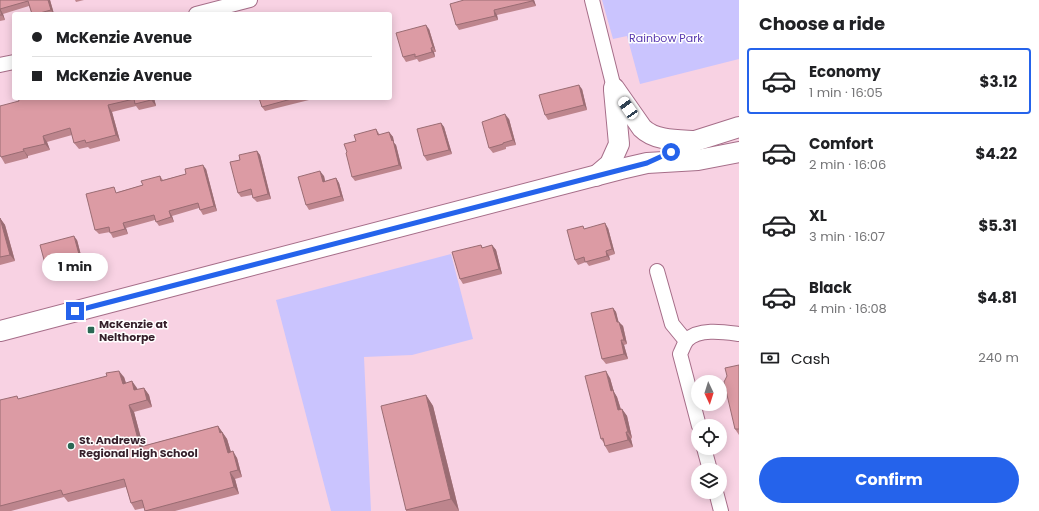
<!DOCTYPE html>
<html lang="en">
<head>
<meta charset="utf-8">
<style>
  :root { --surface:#fff; --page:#f2f2f2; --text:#202124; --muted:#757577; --line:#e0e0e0; --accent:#2563eb }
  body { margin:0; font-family:Poppins,sans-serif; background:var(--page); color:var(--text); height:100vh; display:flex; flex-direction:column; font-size:15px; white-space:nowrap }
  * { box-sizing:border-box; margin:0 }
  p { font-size:13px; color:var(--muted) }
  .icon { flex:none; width:22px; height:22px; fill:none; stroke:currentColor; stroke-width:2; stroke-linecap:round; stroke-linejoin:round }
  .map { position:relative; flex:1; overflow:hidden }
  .sheet { display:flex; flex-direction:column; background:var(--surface); width:300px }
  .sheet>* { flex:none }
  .guide { position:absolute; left:12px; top:12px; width:380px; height:88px; border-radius:4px; box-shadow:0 2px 10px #0003; display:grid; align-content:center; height:88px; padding:0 20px; background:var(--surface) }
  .needle { width:26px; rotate:176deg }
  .fabs { position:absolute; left:691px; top:375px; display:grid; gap:8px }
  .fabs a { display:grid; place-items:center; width:36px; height:36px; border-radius:50%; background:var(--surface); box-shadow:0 2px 10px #0003; font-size:20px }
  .end { position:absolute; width:18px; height:18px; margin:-9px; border:5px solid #2563eb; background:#fff; box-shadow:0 0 0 2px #fff }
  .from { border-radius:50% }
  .bubble { position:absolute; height:28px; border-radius:14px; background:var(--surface); box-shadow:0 2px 10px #0003; font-size:13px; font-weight:700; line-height:28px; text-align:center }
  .car { position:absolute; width:12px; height:24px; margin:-12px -6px; border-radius:5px; box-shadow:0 0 3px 1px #0007; background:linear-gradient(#fff 24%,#345 0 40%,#fff 0 76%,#345 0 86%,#fff 0) }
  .guide b { display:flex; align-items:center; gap:14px; height:38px; font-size:15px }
  .guide b+b { border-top:1px solid var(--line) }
  .guide i { width:10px; height:10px; background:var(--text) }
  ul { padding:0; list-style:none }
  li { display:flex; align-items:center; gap:12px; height:66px; margin:0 8px 6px; padding:0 12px; border:2px solid transparent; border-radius:4px }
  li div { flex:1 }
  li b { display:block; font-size:15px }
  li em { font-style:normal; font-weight:700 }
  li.on { border-color:var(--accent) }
  li>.icon { width:36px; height:36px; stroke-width:1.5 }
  h2 { padding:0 20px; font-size:18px; line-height:48px }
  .pay { display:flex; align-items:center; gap:10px; height:44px; padding:0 20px; font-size:15px }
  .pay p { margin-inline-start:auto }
  .cta { display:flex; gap:8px; margin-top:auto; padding:8px 20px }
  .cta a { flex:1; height:46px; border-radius:24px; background:var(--accent); color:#fff; font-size:16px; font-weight:700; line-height:46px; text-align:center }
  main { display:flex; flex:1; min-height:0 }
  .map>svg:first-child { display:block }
  .green { fill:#cac4fe }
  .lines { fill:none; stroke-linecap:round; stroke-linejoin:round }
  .street-casing { stroke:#a66e89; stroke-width:16 }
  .secondary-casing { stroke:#a66e89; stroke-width:22 }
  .street { stroke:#fff; stroke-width:14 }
  .secondary { stroke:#fff; stroke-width:20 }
  .wall { fill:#bd858d }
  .shaded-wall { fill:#9a6c73 }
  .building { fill:#dc9ba4; stroke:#9a6c73 }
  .route { stroke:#2563eb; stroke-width:5 }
  .poi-dot { fill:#2a6854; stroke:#fff; stroke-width:1.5 }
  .labels { text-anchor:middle; stroke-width:3; stroke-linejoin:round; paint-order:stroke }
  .park-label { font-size:11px; fill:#5737af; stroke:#fff }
  .poi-label { font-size:11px; font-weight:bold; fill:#351f2a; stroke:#fff; text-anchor:start }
</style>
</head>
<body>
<main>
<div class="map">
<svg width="739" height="511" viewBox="0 0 739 511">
  <rect width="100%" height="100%" fill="#f8d2e3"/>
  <g class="green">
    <polygon points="602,0 739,0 739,59 640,84 627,36 613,39"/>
    <polygon points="451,254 473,339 412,355 364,357 371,511 331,511 276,300"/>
  </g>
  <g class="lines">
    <defs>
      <g id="street">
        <polyline points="592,0 614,88"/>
        <polyline points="196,14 250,0"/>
        <polyline points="0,65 14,62"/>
        <polyline points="657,271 672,324 686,341"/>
        <path d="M699,426L680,354C682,350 684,344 687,340C699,328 724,332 739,334"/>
        <polyline points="704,448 710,470"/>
        <polyline points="716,492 721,511"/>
      </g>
      <g id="secondary">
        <path d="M614,88L642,128C655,141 678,140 695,141"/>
        <polyline points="683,146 695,141 739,127"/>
        <polyline points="596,176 610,164 619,144 614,90"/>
        <polyline points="0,331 241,268 621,169 647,163 698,160 739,152"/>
      </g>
    </defs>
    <use href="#street" class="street-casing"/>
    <use href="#secondary" class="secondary-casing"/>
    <use href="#street" class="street"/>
    <use href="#secondary" class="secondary"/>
  </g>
  <g class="wall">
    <polygon points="0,0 50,0 54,14 32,14 29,6 3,14 5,20 0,21"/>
    <polygon points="75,0 84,0 76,2"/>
    <polygon points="464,0 534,0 536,6 497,15 498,20 459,30 456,25"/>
    <polygon points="429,29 436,52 434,52 435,57 419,62 417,59 406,62 403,57"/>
    <polygon points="582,89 587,110 548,120 545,115"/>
    <polygon points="18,98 154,98 156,106 139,110 136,106 112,112 120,141 90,149 88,147 79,149 74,143 72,135 47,142 50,150 28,156 28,158 5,164 1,157 19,101"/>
    <polygon points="259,98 317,98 265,111 262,107"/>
    <polygon points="509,119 516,145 506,147 506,149 493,153 489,148"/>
    <polygon points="441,123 444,127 452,154 427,161 424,156"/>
    <polygon points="376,129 380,135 389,132 393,137 394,143 396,145 402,169 355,181 352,177 356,141"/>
    <polygon points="257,151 260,155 271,199 257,202 253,198 252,195 241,197 238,193 240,160"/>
    <polygon points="206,169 217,211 203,215 199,208 172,216 174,222 159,226 155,220 126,228 128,234 113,238 110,232 99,234 95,230 118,192 143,185 160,176 163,180"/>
    <polygon points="324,176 325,181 336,178 339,183 344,201 309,210 306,205"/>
    <polygon points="0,218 5,225 15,261 0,265"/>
    <polygon points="608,228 615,254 609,256 610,260 589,266 586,262 578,265 575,260 585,229"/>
    <polygon points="77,240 83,263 50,272 46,267"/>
    <polygon points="481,245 483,248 492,245 496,250 502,274 463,284 460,279"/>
    <polygon points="613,308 616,312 618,322 623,326 627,344 624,345 628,359 606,364 602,359"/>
    <polygon points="739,365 739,435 735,429"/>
    <polygon points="124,377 126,383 132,381 137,390 144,388 149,395 152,407 134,412 143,446 218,426 227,439 231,452 237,458 242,477 235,479 239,494 175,511 145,511 144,508 135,510 131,503 126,487 68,502 64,497 11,511 0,511 0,400 19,399"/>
    <polygon points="610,378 614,392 617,397 621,409 622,409 627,416 632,438 631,439 633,447 609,453 605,446 604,443 601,439"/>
    <polygon points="426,395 433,406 459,511 406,511 406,510"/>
  </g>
  <g class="shaded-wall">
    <polygon points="48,0 50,0 54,14 51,10"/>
    <polygon points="532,0 534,0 536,6 532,1"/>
    <polygon points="0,9 3,14 5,20 2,15"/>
    <polygon points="494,10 497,15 498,20 495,16"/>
    <polygon points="426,25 429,29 436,52 433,47"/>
    <polygon points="431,48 434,52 435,57 432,52"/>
    <polygon points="579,85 582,89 587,110 584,105"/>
    <polygon points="151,98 154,98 156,106 151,100"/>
    <polygon points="108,105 112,112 120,141 116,135"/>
    <polygon points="505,114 509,119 516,145 513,140"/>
    <polygon points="441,123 444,127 452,154 449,150"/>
    <polygon points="389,132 393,137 394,143 396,145 402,169 399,165"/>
    <polygon points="43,136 47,142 50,150 45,144"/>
    <polygon points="23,149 28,156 28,158 24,151"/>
    <polygon points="257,151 260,155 271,199 268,194"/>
    <polygon points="203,165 206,169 217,211 214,206"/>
    <polygon points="320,171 324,176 326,186 323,182"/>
    <polygon points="336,178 339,183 344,201 341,196"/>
    <polygon points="169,211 172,216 174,222 171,217"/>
    <polygon points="0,218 5,225 15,261 10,255"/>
    <polygon points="123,223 126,228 128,234 125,229"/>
    <polygon points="605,223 608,228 615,254 612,249"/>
    <polygon points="74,236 77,240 83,263 80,258"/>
    <polygon points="492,245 496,250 502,274 499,269"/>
    <polygon points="606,251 609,256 610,260 607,256"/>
    <polygon points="613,308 616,312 620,327 617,322"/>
    <polygon points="619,322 623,326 627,344 624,340"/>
    <polygon points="621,340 624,345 628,359 624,354"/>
    <polygon points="119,371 124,377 128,390 123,384"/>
    <polygon points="606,371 610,378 614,392 617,397 623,417 618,410 611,391"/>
    <polygon points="132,381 137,388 139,397 134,390"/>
    <polygon points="144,388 149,395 152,407 147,400"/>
    <polygon points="426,395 433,406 459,511 451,499"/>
    <polygon points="129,405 134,412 145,453 140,447"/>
    <polygon points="622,409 627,416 632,438 628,432"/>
    <polygon points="218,426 227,439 233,459 228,453 220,433"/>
    <polygon points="626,432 631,439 633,447 628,440"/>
    <polygon points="233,451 237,458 242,477 238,470"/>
    <polygon points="230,472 235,479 239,494 234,487"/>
  </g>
  <g class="building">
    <polygon points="0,0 48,0 51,10 36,14 32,14 28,1 0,9 2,15 0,15"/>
    <polygon points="464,0 532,0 532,1 494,10 495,16 456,25 450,4"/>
    <polygon points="426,25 433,47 431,48 432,52 415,57 415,54 403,57 396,33"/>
    <polygon points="579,85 584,105 545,115 539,95"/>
    <polygon points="18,98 151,98 151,100 135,104 134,99 108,105 116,135 86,143 85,140 74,143 70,128 43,136 45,144 23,149 24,151 1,157 0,155 0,106 19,101"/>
    <polygon points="259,98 295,98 262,107"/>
    <polygon points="505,114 513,140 503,143 503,144 489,148 482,122"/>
    <polygon points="441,123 449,150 424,156 417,129"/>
    <polygon points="376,129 378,135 389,132 392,141 393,140 399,165 352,177 346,153 347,152 344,144 356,141 354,135"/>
    <polygon points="257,151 268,194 253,198 251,189 238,193 230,162 240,160 239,155"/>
    <polygon points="203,165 214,206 200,210 198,203 169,211 171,217 156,222 154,215 123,223 125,229 110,233 109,227 95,230 86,194 114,187 116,193 143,185 141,181 160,176 161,181 186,174 185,169"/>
    <polygon points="320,171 323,182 336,178 341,196 306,205 298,177"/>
    <polygon points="0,218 10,255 0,257"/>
    <polygon points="605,223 612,249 606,251 607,256 585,262 584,257 575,260 567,230 583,226 584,229"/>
    <polygon points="74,236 80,258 46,267 40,245"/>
    <polygon points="481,245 482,248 492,245 499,269 460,279 452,252"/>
    <polygon points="613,308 617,322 619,322 624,340 621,340 624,354 602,359 591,313"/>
    <polygon points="739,365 739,429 735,429 724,382 727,376 725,368"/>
    <polygon points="119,371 123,384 132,381 134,390 144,388 147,400 129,405 140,447 218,426 220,433 222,432 228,453 233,451 238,470 230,472 234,487 145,511 142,500 131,503 124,479 63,495 61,490 0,506 0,400 17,396 18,399 107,376 106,373"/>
    <polygon points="606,371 611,391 613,390 618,410 622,409 628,432 626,432 628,440 605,446 603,438 601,439 585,376"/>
    <polygon points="426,395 451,499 406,510 381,406"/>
  </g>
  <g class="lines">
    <polyline class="route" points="75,311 241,268 647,163 671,152"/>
  </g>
  <g class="poi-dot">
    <rect x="87" y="326" width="8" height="8" rx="2"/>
    <circle cx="71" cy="446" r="4"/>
  </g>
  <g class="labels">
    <g class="park-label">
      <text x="666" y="42">Rainbow Park</text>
    </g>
    <g class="poi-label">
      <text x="99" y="328">McKenzie at<tspan x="99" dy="13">Nelthorpe</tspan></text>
      <text x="79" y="444">St. Andrews<tspan x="79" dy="13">Regional High School</tspan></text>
    </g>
  </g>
</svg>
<div class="fabs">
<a><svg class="needle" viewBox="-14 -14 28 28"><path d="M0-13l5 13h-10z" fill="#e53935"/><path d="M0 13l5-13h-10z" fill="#757577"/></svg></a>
<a><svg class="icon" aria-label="locate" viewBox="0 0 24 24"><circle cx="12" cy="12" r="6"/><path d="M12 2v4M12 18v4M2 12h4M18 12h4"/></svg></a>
<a><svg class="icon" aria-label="layers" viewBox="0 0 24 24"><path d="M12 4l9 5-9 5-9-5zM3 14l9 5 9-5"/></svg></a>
</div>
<i class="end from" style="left:671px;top:152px"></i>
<i class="end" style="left:75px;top:311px"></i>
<div class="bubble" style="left:42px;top:253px;width:66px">1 min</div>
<i class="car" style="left:628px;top:108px;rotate:325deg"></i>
<div class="guide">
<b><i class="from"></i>McKenzie Avenue</b>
<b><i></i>McKenzie Avenue</b>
</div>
</div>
<section class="sheet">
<h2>Choose a ride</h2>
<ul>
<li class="on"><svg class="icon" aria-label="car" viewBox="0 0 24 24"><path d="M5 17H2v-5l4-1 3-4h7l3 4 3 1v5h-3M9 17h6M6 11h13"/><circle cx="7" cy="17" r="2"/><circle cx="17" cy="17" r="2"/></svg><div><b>Economy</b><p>1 min · 16:05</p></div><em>$3.12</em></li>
<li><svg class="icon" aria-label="car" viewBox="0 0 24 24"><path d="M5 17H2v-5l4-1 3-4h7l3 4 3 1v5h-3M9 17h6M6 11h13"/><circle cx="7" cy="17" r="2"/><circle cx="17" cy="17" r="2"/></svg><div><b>Comfort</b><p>2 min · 16:06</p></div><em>$4.22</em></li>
<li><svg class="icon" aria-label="car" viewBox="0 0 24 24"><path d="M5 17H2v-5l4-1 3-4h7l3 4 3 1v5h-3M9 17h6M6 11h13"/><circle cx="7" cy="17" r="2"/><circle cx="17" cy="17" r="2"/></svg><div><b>XL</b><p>3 min · 16:07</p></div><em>$5.31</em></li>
<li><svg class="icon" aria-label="car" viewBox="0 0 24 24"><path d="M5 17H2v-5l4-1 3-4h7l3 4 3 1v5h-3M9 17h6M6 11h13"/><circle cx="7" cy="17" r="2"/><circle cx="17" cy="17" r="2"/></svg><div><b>Black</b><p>4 min · 16:08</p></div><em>$4.81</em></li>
</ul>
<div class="pay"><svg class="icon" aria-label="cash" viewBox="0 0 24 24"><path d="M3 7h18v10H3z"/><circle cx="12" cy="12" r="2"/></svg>Cash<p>240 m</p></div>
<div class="cta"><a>Confirm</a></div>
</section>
</main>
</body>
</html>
